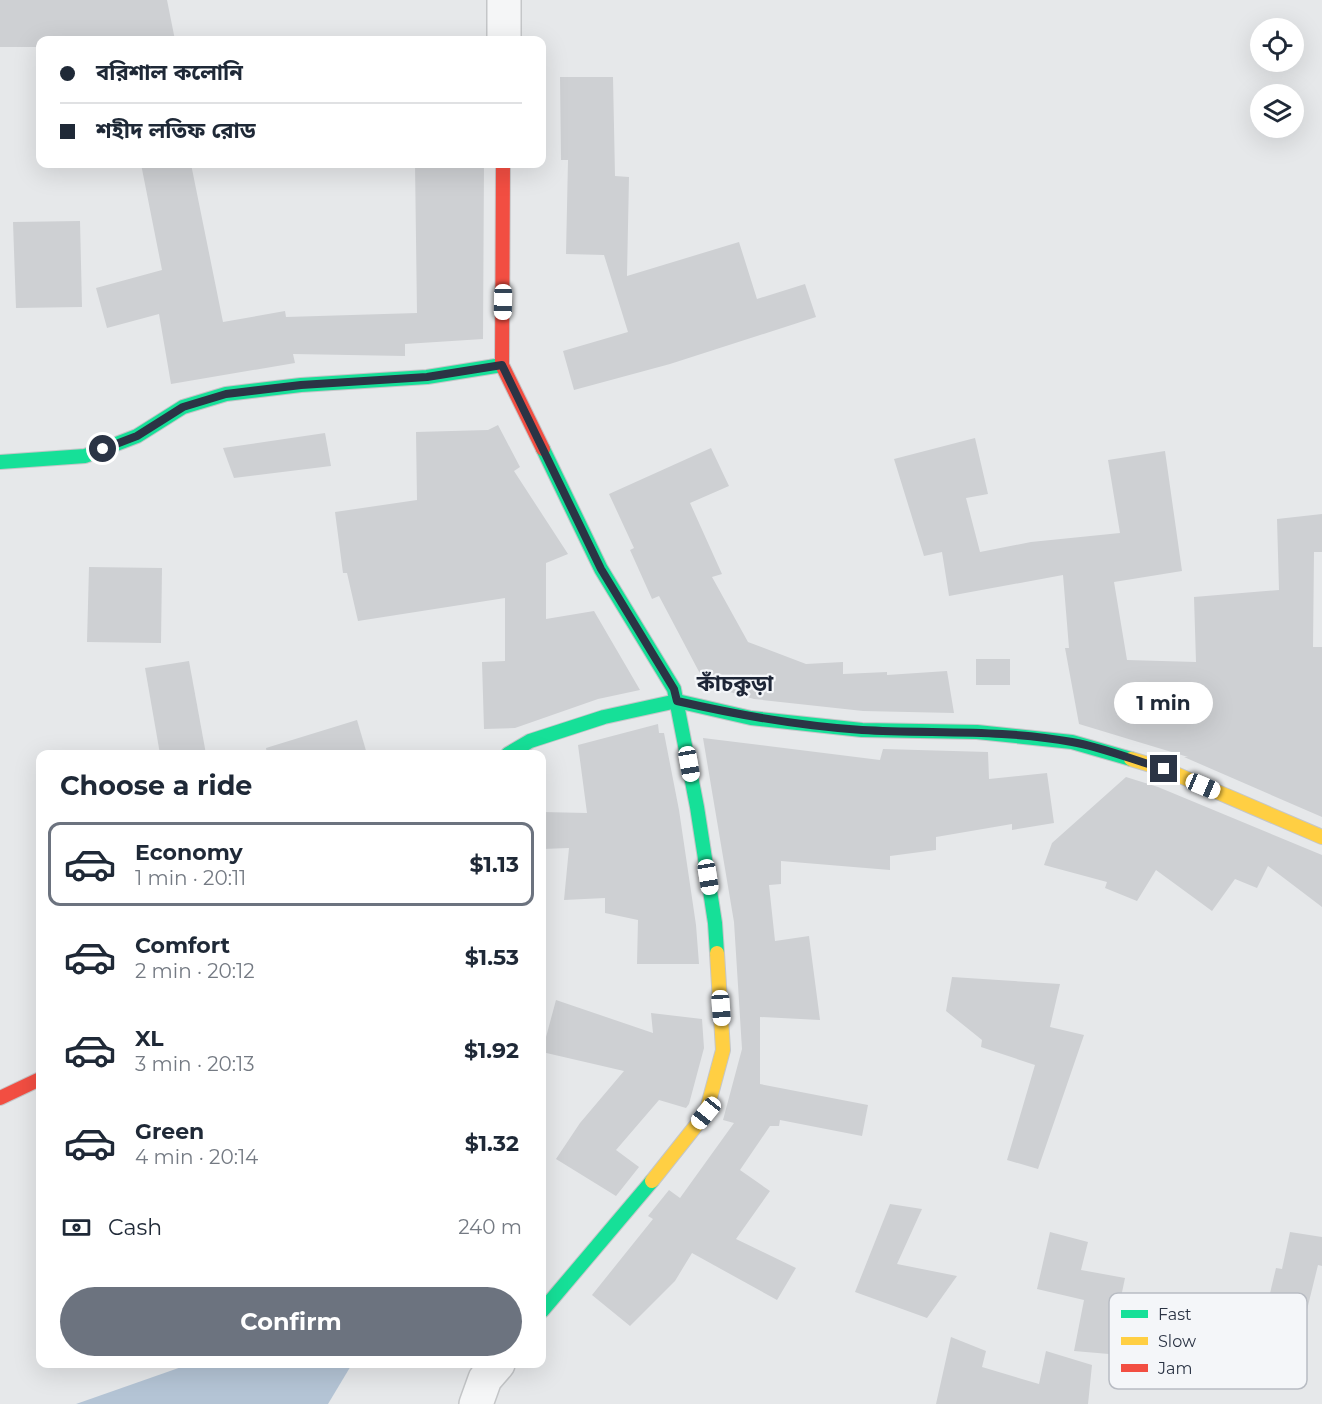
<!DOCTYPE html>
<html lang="en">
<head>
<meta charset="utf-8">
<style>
  :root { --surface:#fff; --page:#f6f6f7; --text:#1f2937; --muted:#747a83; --line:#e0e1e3; --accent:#6c737f }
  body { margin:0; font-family:Montserrat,"Noto Sans Bengali",sans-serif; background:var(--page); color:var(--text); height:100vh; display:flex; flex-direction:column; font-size:22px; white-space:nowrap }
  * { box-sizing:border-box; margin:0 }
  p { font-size:20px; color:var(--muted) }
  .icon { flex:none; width:33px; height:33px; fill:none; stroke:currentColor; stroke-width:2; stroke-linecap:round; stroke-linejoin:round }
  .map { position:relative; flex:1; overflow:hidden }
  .sheet { position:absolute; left:36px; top:750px; width:510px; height:618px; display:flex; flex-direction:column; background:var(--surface); border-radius:12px; box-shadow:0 6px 24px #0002 }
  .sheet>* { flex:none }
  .hud { position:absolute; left:36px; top:36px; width:510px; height:132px; border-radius:12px; box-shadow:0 6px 24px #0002; display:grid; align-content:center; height:132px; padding:0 24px; background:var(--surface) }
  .fabs { position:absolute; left:1250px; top:18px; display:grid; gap:12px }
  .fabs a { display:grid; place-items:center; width:54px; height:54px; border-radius:50%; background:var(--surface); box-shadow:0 6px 24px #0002; font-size:30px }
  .end { position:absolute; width:27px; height:27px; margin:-14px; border:8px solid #2b3445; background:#fff; box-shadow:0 0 0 3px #fff }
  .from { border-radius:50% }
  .bubble { position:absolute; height:42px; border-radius:21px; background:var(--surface); box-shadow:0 6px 24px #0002; font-size:20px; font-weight:700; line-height:42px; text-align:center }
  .car { position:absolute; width:18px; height:36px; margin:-18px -9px; border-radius:8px; box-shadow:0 0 4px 2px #0007; background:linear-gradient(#fff 24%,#345 0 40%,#fff 0 76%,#345 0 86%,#fff 0) }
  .hud b { display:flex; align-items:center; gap:21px; height:57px; font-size:22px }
  .hud b+b { border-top:2px solid var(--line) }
  .hud i { width:15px; height:15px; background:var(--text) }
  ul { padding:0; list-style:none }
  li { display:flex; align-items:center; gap:18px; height:84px; margin:0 12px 9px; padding:0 12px; border:3px solid transparent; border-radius:12px }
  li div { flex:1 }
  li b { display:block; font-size:22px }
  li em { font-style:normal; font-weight:700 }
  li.selected { border-color:var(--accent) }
  li>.icon { width:54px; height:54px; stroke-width:1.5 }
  h2 { padding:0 24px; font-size:27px; line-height:72px }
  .pay { display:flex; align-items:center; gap:15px; height:66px; padding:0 24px; font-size:22px }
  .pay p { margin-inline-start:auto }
  .cta { display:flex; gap:12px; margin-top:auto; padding:12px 24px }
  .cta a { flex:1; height:69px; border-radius:36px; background:var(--accent); color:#fff; font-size:24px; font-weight:700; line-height:69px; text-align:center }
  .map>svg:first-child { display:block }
  .water { fill:#b4c4d5 }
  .building { fill:#ced0d3 }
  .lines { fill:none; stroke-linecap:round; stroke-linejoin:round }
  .street-casing { stroke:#c4c6c8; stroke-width:36 }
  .fast-casing { stroke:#c4c6c8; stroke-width:16 }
  .slow-casing { stroke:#c4c6c8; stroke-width:16 }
  .jam-casing { stroke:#c4c6c8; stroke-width:16 }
  .street { stroke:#f5f6f7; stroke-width:33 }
  .fast { stroke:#16e098; stroke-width:14 }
  .slow { stroke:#ffcf43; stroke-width:14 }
  .jam { stroke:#f24e42; stroke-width:14 }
  .route { stroke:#2b3445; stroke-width:8 }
  .labels { text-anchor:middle; stroke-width:4.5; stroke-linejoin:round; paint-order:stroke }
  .neighbourhood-label { font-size:22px; font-weight:bold; fill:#1d2536; stroke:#f4f6f9 }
  .key { fill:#f4f6f9; stroke:#b8bcc3; stroke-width:1.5 }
  .key-label { font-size:16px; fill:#2b3445 }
</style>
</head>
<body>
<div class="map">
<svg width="1322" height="1404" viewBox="0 0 1322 1404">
  <rect width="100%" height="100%" fill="#e6e8ea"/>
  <polygon class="water" points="190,1364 352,1364 328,1404 76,1404"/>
  <g class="building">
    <polygon points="0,0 167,0 175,40 40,40 40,47 0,47"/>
    <polygon points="560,77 613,77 615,176 629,177 627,276 739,242 757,299 805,284 816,317 670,364 574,390 563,351 628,332 604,255 566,254 568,160 561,160"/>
    <polygon points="141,164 191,164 223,322 285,311 286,317 417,313 415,164 484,164 483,339 405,344 405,356 293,354 295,363 171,384 159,314 107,328 96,288 162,270"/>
    <polygon points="80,221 82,307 16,308 13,222"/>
    <polygon points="498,425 520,467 514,471 568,554 546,563 546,619 594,611 640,690 598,699 515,728 484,729 482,662 505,661 505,598 358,621 347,573 343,573 335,512 417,500 416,432 488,430"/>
    <polygon points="325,433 331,466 234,478 223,448"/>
    <polygon points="975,438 988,494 966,498 980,552 1031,542 1120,533 1108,460 1165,451 1182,571 1114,582 1127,660 1196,662 1194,597 1279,590 1277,519 1322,514 1322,552 1314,552 1313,647 1322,647 1322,817 1184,757 1188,757 1079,724 1065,648 1069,648 1063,575 949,596 942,552 924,556 894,459"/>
    <polygon points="711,448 729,486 690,503 722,574 712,577 748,642 806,664 843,662 843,674 887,672 887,675 947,671 954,713 863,711 754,699 706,685 659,596 652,599 630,550 634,548 609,494"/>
    <polygon points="89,567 162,568 161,643 87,642"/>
    <rect x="976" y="659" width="34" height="26"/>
    <polygon points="189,661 206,754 160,754 145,668"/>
    <polygon points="357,720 367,754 267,754 266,748"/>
    <polygon points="658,724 659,733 664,733 679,810 696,925 699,964 637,964 638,920 605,913 605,898 564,900 569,848 542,849 542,812 587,813 578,745"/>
    <polygon points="703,738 880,760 883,749 988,752 989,779 1047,773 1054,823 1012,830 1012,824 936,837 936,850 890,856 890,870 781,861 781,884 769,885 775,941 809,936 820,1020 760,1017 760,1084 868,1105 862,1136 780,1120 779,1126 770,1126 740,1170 770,1191 736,1239 796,1268 777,1300 692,1253 675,1281 630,1326 592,1295 653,1219 648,1216 669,1190 680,1198 734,1123 723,1120 742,1049 734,922"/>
    <polygon points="1126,777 1158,787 1322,855 1322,907 1268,866 1257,888 1235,879 1212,911 1156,870 1137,901 1105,888 1107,882 1044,865 1052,843"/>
    <polygon points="952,977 1060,984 1050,1027 1084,1035 1038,1169 1007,1160 1035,1065 981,1047 982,1040 946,1011"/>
    <polygon points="556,1000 653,1033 651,1013 702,1019 704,1048 689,1104 686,1108 659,1100 616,1150 639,1167 616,1196 556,1159 580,1123 624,1071 542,1052"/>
    <polygon points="890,1204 922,1209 897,1264 957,1276 927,1318 855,1292"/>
    <polygon points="1050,1232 1088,1242 1081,1270 1125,1278 1109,1354 1074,1351 1084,1300 1037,1289"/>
    <polygon points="1290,1232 1322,1237 1322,1266 1318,1265 1301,1334 1263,1325 1264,1319 1189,1326 1193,1294 1267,1306 1276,1268 1282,1269"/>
    <polygon points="951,1337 986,1351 982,1367 1039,1384 1046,1351 1092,1365 1088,1404 936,1404"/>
  </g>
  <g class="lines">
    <defs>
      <g id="street">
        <polyline points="504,40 504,0"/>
        <polyline points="476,1404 485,1379 498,1364"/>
      </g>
      <g id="fast">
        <polyline points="543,449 601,569 674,689 697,807 715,923 717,953"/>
        <polyline points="0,462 85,456 137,436 183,407 226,394 301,385 427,377 502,365"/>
        <polyline points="508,754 530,741 604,717 677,701 751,718 862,730 977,732 1072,742 1131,759"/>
        <polyline points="542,1311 652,1181"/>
      </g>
      <g id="slow">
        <polyline points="1131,759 1164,769 1322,837"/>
        <polyline points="652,1181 706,1113 723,1050 717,953"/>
      </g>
      <g id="jam">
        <polyline points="503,164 502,365 543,449"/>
        <polyline points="0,1098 40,1079"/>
      </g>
    </defs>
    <use href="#street" class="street-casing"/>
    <use href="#fast" class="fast-casing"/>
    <use href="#slow" class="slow-casing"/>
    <use href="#jam" class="jam-casing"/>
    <use href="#street" class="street"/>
    <use href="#fast" class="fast"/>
    <use href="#slow" class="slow"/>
    <use href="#jam" class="jam"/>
  </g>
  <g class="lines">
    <path class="route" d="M103,449L137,436L183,407L226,394L301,385L427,377L502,365L601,569L674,689L677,701C738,715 799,726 862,730C932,734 1002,729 1072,742C1102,747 1133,760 1164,769"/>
  </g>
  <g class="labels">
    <g class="neighbourhood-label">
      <text x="735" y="691">কাঁচকুড়া</text>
    </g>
  </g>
  <rect x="1109" y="1293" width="198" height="96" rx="9" class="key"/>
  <rect x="1121" y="1310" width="27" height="8" fill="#16e098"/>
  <rect x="1121" y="1337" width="27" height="8" fill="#ffcf43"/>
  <rect x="1121" y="1364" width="27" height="8" fill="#f24e42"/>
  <g class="key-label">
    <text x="1158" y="1320">Fast</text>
    <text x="1158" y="1347">Slow</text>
    <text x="1158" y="1374">Jam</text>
  </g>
</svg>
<div class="fabs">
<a><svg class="icon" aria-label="locate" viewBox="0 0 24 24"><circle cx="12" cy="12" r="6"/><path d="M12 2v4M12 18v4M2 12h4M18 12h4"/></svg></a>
<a><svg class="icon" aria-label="layers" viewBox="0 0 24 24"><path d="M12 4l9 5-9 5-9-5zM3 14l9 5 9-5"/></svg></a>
</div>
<i class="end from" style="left:103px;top:449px"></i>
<i class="end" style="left:1164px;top:769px"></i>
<div class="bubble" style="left:1114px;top:682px;width:99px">1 min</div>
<i class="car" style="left:503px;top:302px;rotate:181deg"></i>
<i class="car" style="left:689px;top:764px;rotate:170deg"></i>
<i class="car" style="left:1203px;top:786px;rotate:113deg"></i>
<i class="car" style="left:708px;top:877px;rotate:171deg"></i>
<i class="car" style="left:721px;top:1008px;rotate:176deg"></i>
<i class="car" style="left:706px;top:1113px;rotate:219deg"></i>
<div class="hud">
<b><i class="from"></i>বরিশাল কলোনি</b>
<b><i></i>শহীদ লতিফ রোড</b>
</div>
<section class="sheet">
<h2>Choose a ride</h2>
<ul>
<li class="selected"><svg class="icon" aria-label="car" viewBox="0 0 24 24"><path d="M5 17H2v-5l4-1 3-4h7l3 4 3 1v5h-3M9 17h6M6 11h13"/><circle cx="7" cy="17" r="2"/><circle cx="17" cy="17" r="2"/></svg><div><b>Economy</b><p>1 min · 20:11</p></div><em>$1.13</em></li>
<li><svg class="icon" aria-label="car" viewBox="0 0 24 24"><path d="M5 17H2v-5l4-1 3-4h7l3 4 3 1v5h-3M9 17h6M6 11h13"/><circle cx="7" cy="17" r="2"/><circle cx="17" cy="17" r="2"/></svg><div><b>Comfort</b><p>2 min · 20:12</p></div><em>$1.53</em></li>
<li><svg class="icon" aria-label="car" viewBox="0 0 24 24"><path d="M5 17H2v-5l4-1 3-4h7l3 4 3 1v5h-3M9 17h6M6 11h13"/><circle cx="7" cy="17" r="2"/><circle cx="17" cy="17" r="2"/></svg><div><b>XL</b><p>3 min · 20:13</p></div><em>$1.92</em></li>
<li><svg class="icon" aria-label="car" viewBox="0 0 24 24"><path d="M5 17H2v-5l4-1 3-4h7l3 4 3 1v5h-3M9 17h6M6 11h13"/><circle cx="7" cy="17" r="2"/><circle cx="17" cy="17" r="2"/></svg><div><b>Green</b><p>4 min · 20:14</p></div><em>$1.32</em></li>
</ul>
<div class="pay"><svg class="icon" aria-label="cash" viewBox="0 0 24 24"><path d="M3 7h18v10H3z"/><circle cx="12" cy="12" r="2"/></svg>Cash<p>240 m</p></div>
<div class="cta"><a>Confirm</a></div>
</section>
</div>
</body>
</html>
